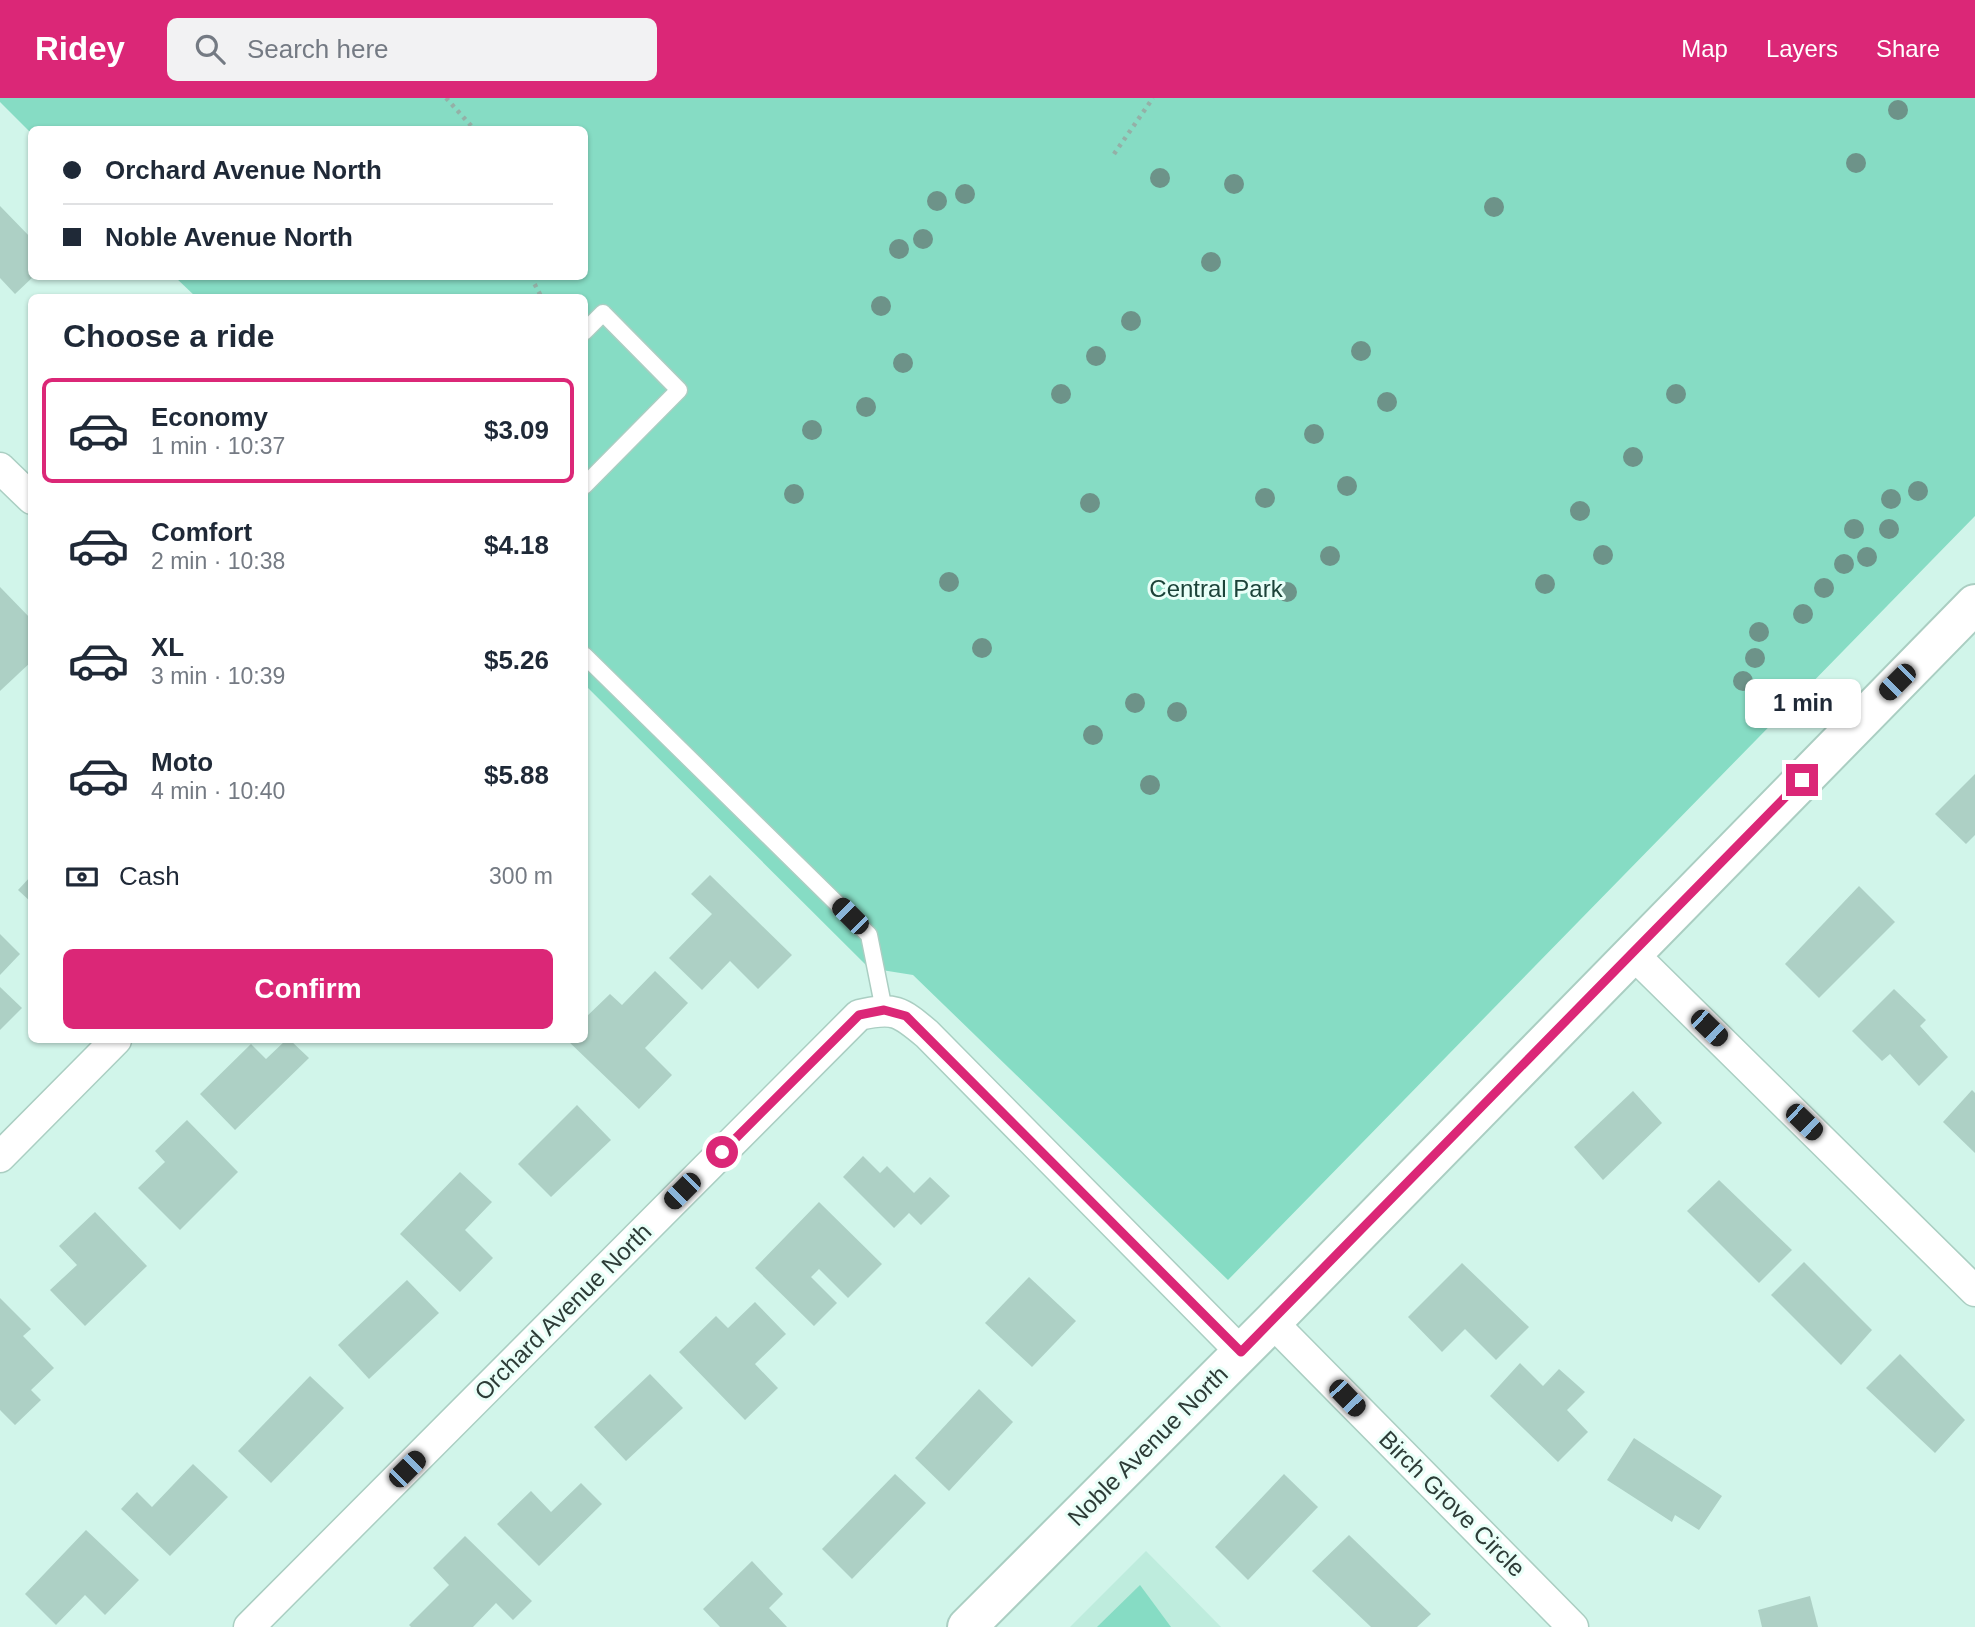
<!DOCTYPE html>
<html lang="en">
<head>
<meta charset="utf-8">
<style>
  :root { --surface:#fff; --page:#f2f2f3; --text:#1f2937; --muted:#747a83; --line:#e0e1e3; --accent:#db2777 }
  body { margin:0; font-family:Helvetica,sans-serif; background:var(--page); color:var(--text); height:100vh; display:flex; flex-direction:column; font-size:26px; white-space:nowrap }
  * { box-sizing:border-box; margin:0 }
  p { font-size:23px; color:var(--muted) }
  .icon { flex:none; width:38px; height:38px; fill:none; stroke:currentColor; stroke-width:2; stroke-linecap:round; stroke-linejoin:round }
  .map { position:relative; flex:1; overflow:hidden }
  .sheet { position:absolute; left:28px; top:196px; width:560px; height:749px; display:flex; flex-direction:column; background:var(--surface); border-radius:10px; box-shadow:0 2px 5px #0004 }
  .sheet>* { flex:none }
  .hud { position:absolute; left:28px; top:28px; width:560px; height:154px; border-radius:10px; box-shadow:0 2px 5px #0004; display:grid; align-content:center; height:154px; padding:0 35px; background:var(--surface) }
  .end { position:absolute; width:32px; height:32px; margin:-16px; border:9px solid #db2777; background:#fff; box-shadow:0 0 0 4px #fff }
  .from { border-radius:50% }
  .bubble { position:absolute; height:49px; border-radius:10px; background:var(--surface); box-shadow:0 2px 5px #0004; font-size:23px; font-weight:700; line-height:49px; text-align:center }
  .car { position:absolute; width:21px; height:42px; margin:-21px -10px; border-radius:9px; box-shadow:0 0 5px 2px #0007; background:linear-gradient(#222 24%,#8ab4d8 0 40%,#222 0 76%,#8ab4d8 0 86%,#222 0) }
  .hud b { display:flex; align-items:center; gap:24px; height:66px; font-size:26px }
  .hud b+b { border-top:2px solid var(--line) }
  .hud i { width:18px; height:18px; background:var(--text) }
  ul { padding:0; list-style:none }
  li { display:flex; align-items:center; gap:21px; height:105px; margin:0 14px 10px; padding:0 21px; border:4px solid transparent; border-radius:10px }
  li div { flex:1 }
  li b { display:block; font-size:26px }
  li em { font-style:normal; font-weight:700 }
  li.on { border-color:var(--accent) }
  li>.icon { width:63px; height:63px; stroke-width:1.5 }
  h2 { padding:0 35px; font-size:32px; line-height:84px }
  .pay { display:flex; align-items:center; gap:18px; height:77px; padding:0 35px; font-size:26px }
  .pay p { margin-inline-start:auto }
  .action { display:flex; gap:14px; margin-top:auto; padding:14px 35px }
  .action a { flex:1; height:80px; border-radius:10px; background:var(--accent); color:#fff; font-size:28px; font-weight:700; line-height:80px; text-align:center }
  header { display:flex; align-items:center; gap:42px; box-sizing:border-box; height:98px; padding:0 35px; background:var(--accent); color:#fff }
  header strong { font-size:33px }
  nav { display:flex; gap:38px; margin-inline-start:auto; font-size:24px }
  .search { width:490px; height:63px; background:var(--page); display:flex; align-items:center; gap:18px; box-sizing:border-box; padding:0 24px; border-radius:10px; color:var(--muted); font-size:26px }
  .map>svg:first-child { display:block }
  .built { fill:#beecdd }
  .green { fill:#86dcc4 }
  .building { fill:#add0c5 }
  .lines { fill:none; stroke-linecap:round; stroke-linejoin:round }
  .service-casing { stroke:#aacec2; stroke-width:19 }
  .minor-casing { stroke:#aacec2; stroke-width:33 }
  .tertiary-casing { stroke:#aacec2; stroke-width:42 }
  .path { stroke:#94b0a7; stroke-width:4.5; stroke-dasharray:3.5 5; stroke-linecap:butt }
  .service { stroke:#fff; stroke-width:16 }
  .minor { stroke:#fff; stroke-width:30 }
  .tertiary { stroke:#fff; stroke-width:38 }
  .tree { fill:#6d9389 }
  .route { stroke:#db2777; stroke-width:9 }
  .labels { text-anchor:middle; stroke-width:6; stroke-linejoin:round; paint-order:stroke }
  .park-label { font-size:24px; fill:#1c4339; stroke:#e9fff8 }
  .street-label { font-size:24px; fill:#2d3c37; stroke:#e9fff8 }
</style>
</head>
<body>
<header>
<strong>Ridey</strong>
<div class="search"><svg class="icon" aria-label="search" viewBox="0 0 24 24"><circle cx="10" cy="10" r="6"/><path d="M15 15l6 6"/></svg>Search here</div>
<nav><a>Map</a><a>Layers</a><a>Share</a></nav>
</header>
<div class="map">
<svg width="1975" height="1529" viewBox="0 0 1975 1529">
  <rect width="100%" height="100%" fill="#d1f5ea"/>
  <polygon class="built" points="1146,1453 1221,1529 1070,1529"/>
  <g class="green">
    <polygon points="0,0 1975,0 1975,418 1228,1182 913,877 869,870 585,587 584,200 196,199 175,179 584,178 584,32 32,32 31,35 0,4"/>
    <polygon points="1140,1487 1171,1529 1097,1529"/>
  </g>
  <g class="building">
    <polygon points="0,108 32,141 32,178 34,178 15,196 0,180"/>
    <polygon points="0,489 32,522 32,563 0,593"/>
    <polygon points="1975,676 1975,737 1966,746 1935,716"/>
    <polygon points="32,777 32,805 18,792"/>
    <polygon points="710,777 792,857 758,891 730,863 702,892 669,860 712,816 691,796"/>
    <polygon points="1859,788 1895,824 1819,900 1785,866"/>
    <polygon points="0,836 20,856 0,877"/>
    <polygon points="655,873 688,905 645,950 672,977 639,1011 567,942 584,942 584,921 610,896 622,907"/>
    <polygon points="0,889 22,910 0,932"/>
    <polygon points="1894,891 1926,922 1920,928 1948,959 1919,988 1890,956 1882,963 1852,933"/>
    <polygon points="286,942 290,942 309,960 235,1032 200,996 251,946 266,961"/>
    <polygon points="1972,992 1975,995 1975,1055 1943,1024"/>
    <polygon points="1633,993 1662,1025 1603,1082 1574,1049"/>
    <polygon points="577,1007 611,1042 551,1099 518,1066"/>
    <polygon points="187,1022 238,1074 180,1132 138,1090 165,1064 155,1053"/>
    <polygon points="863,1058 880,1075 887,1068 914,1095 930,1079 950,1098 921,1127 909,1115 894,1130 843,1079"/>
    <polygon points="460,1074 492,1104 465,1132 493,1160 460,1194 400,1136"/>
    <polygon points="1719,1082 1792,1152 1759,1185 1687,1113"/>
    <polygon points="819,1104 882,1166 848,1200 819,1171 811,1179 837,1205 814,1228 755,1170"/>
    <polygon points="95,1114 147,1168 85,1228 50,1192 77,1167 59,1148"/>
    <polygon points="1804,1164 1872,1232 1841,1267 1771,1197"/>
    <polygon points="1462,1165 1529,1229 1496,1262 1465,1231 1442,1254 1408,1219"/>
    <polygon points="1029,1179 1076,1223 1032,1269 985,1225"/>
    <polygon points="407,1182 439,1215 369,1281 338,1247"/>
    <polygon points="0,1200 31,1231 23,1238 54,1270 31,1292 41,1302 15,1327 0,1312"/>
    <polygon points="755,1204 786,1236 755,1266 778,1290 745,1322 679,1254 716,1218 728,1230"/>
    <polygon points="1900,1256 1965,1322 1935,1355 1866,1290"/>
    <polygon points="1520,1265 1543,1288 1559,1271 1585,1294 1567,1312 1588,1334 1558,1364 1490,1298"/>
    <polygon points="650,1276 683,1310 626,1363 594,1329"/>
    <polygon points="310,1278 344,1310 271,1385 238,1353"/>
    <polygon points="979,1291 1013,1324 949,1393 915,1360"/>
    <polygon points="1634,1340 1722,1398 1699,1432 1675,1417 1672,1424 1607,1382"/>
    <polygon points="193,1366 228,1399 170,1458 121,1411 137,1394 152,1409"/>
    <polygon points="895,1376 926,1405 852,1481 822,1451"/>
    <polygon points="1284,1376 1318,1409 1248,1482 1215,1449"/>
    <polygon points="581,1385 602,1406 539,1468 497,1426 531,1393 551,1414"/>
    <polygon points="86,1432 139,1482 105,1517 85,1497 56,1527 25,1496"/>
    <polygon points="1349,1437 1431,1516 1417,1529 1371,1529 1312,1473"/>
    <polygon points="465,1438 532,1503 513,1522 496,1505 473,1529 411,1529 409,1527 449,1487 433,1470"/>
    <polygon points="752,1463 783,1496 769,1510 787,1529 720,1529 703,1511"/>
    <polygon points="1810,1498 1818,1529 1762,1529 1758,1512"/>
  </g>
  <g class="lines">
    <defs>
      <g id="service">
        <polyline points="584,234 603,215 679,292 584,388"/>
        <polyline points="584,557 869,837 884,912"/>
      </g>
      <g id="minor">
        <polyline points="0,370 32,401"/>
        <polyline points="1632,855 1975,1193"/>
        <polyline points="0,1059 116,942"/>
        <polyline points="1272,1224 1573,1529"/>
        <path d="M249,1529L859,917C894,909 900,913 927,936L1241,1254"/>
      </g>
      <polyline id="tertiary" points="967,1529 1272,1224 1975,506"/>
    </defs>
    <use href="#service" class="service-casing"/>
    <use href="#minor" class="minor-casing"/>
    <use href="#tertiary" class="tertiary-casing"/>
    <g class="path">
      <polyline points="446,0 475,32"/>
      <polyline points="1114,56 1153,0"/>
      <polyline points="533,178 533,183 542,200"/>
    </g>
    <use href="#service" class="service"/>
    <use href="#minor" class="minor"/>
    <use href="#tertiary" class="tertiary"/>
  </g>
  <g class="tree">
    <circle cx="1898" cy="12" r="10"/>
    <circle cx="1856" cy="65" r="10"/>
    <circle cx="1160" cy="80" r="10"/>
    <circle cx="1234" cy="86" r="10"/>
    <circle cx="965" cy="96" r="10"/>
    <circle cx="937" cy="103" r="10"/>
    <circle cx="1494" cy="109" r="10"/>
    <circle cx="923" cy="141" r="10"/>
    <circle cx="899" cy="151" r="10"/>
    <circle cx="1211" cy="164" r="10"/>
    <circle cx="881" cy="208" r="10"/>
    <circle cx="1131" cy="223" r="10"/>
    <circle cx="1361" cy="253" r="10"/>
    <circle cx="1096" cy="258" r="10"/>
    <circle cx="903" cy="265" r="10"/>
    <circle cx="1061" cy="296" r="10"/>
    <circle cx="1676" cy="296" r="10"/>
    <circle cx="1387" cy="304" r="10"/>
    <circle cx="866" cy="309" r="10"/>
    <circle cx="812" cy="332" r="10"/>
    <circle cx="1314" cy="336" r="10"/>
    <circle cx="1633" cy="359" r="10"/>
    <circle cx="1347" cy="388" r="10"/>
    <circle cx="1918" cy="393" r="10"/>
    <circle cx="794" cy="396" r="10"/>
    <circle cx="1265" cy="400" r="10"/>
    <circle cx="1891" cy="401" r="10"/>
    <circle cx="1090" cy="405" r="10"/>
    <circle cx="1580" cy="413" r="10"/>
    <circle cx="1854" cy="431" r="10"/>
    <circle cx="1889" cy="431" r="10"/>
    <circle cx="1603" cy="457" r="10"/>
    <circle cx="1330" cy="458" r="10"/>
    <circle cx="1867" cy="459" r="10"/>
    <circle cx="1844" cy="466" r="10"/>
    <circle cx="949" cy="484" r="10"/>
    <circle cx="1545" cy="486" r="10"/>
    <circle cx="1824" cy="490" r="10"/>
    <circle cx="1287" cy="494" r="10"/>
    <circle cx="1803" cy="516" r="10"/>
    <circle cx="1759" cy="534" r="10"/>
    <circle cx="982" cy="550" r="10"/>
    <circle cx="1755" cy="560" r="10"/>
    <circle cx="1743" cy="583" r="10"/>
    <circle cx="1135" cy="605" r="10"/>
    <circle cx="1177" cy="614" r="10"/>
    <circle cx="1093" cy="637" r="10"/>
    <circle cx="1150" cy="687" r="10"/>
  </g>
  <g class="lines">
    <polyline class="route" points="722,1054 859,917 884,912 906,918 1241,1254 1802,682"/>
  </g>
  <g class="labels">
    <g class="park-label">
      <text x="1216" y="499">Central Park</text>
    </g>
    <g class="street-label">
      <text transform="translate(563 1214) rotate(-45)" y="8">Orchard Avenue North</text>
      <text transform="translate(1148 1348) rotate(-45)" y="8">Noble Avenue North</text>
      <text transform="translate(1452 1406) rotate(45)" y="8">Birch Grove Circle</text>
    </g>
  </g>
</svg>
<i class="end from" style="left:722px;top:1054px"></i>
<i class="end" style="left:1802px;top:682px"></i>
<div class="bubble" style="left:1745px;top:581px;width:116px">1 min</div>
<i class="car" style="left:1897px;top:584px;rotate:225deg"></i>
<i class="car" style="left:850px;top:818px;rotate:315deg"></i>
<i class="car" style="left:1709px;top:930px;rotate:134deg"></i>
<i class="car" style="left:1804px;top:1024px;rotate:134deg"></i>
<i class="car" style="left:682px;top:1093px;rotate:225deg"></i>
<i class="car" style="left:1347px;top:1300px;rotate:136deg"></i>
<i class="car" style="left:407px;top:1371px;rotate:45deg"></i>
<div class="hud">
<b><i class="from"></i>Orchard Avenue North</b>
<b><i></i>Noble Avenue North</b>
</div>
<section class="sheet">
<h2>Choose a ride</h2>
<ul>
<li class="on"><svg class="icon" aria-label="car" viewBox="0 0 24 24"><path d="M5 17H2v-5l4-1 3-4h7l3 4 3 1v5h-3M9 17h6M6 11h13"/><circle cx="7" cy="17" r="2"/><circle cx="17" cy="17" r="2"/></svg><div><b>Economy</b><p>1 min · 10:37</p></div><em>$3.09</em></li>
<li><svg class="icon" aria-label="car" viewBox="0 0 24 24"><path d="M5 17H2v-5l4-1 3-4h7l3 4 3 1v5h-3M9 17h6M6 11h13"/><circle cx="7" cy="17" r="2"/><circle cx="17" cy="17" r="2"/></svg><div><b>Comfort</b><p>2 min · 10:38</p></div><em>$4.18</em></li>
<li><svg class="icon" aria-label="car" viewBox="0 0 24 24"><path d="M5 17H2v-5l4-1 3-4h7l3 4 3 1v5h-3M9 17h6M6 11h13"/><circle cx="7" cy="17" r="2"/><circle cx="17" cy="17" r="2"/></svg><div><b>XL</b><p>3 min · 10:39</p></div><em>$5.26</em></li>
<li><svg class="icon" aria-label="car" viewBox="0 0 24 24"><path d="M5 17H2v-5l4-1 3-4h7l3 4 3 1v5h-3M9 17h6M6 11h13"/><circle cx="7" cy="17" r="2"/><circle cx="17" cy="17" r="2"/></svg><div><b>Moto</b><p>4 min · 10:40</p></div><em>$5.88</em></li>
</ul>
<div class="pay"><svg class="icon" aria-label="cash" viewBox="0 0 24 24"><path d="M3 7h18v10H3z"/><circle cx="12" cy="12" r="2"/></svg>Cash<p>300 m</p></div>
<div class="action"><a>Confirm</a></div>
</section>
</div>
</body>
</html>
